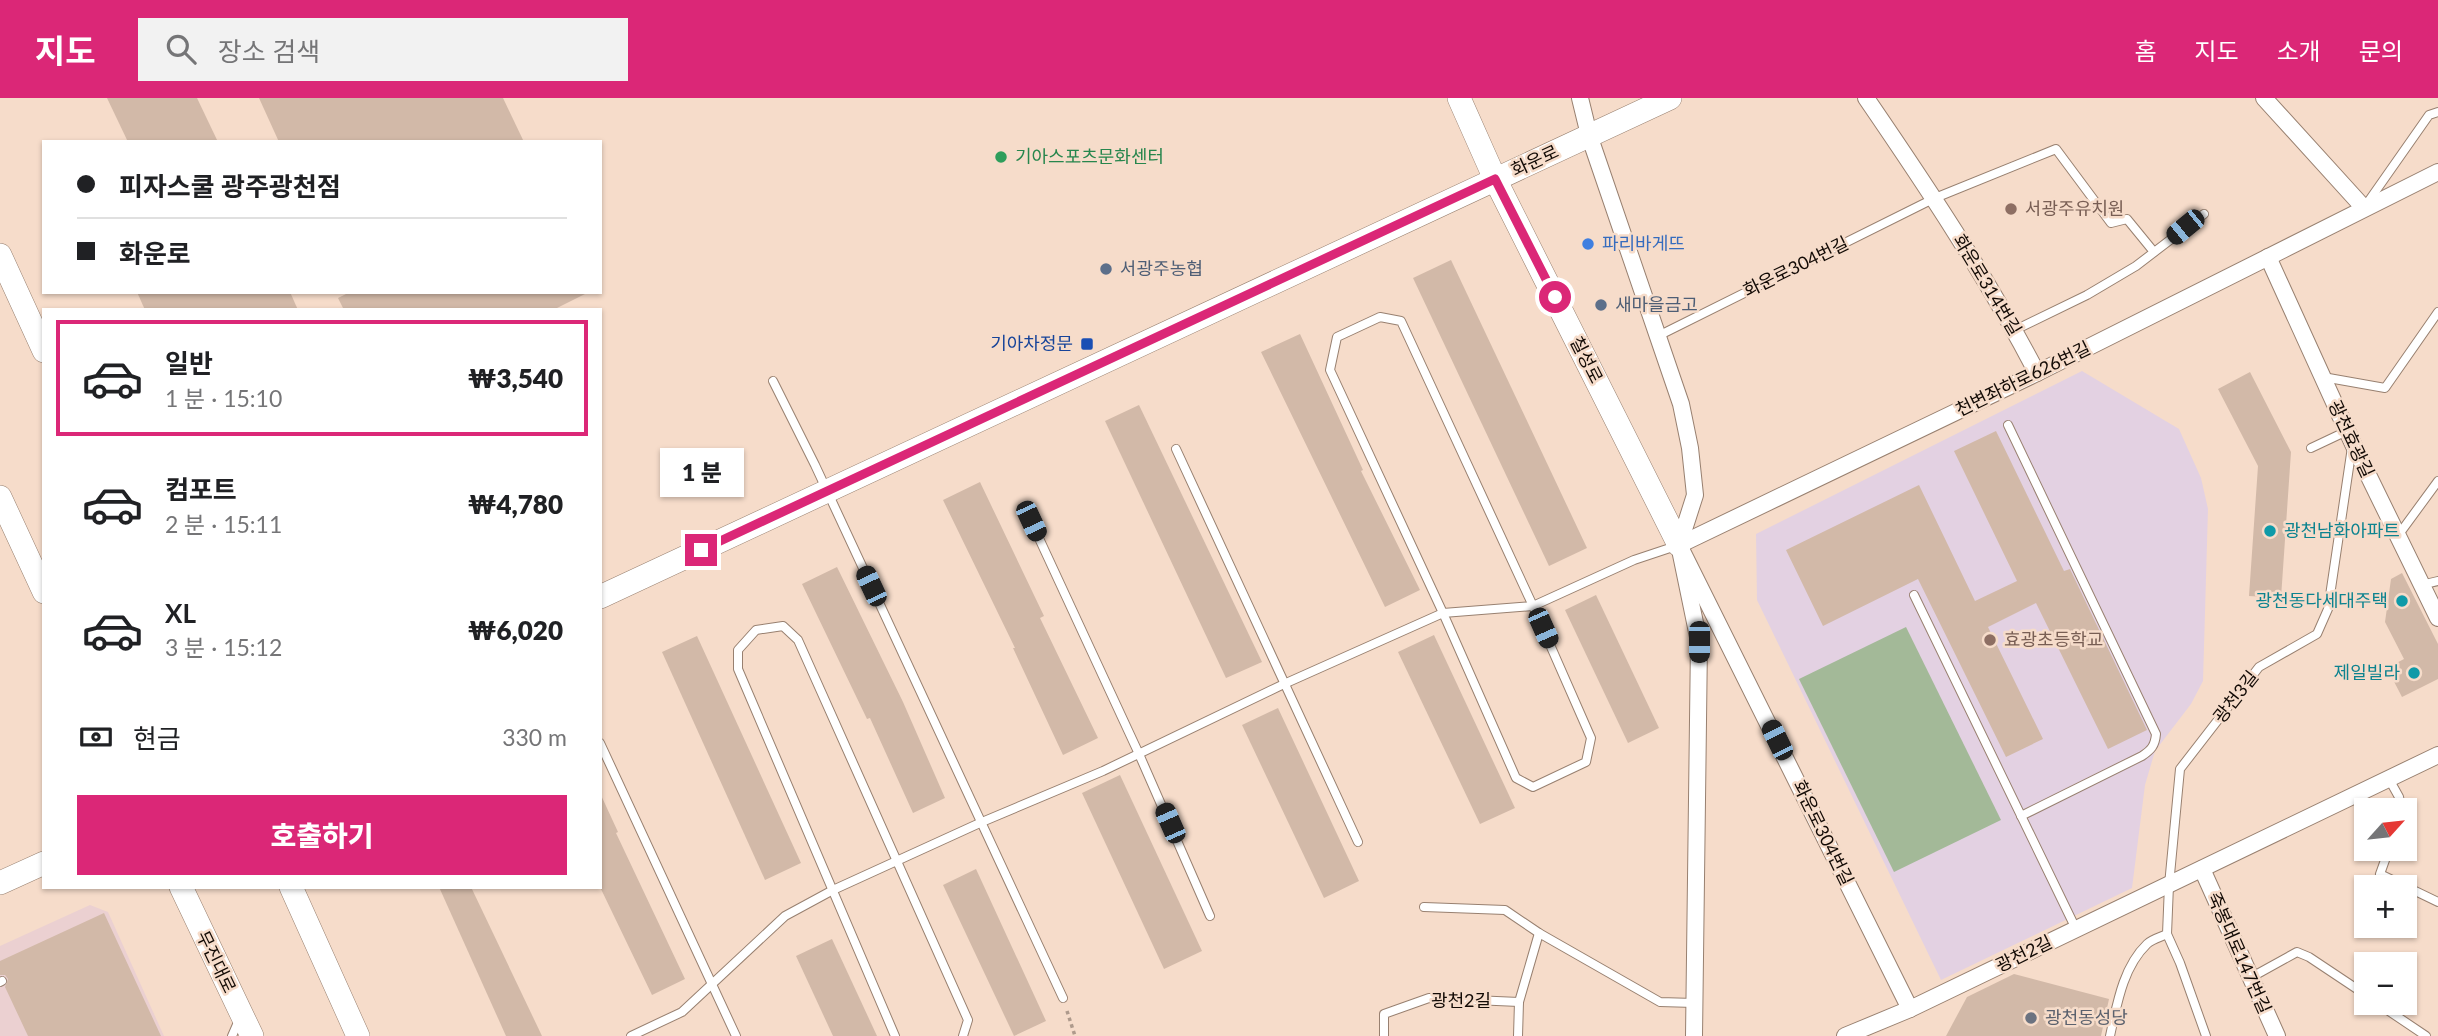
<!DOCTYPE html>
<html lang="ko">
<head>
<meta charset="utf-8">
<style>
  :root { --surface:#fff; --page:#f2f2f2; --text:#202124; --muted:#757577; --line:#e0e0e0; --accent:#db2777 }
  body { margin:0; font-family:Lato,"Noto Sans KR",sans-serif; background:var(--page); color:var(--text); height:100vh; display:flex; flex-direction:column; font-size:26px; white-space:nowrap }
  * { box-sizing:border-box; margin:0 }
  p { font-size:23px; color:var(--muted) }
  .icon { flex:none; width:38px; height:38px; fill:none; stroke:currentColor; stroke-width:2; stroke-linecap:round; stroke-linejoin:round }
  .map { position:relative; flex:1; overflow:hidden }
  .side { position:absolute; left:42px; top:210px; width:560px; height:581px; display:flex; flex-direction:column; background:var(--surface); border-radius:0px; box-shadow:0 2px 5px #0004 }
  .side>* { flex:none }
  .banner { position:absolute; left:42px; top:42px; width:560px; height:154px; border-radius:0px; box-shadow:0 2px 5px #0004; display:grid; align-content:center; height:154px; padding:0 35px; background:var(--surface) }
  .needle { width:46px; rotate:63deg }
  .controls { position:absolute; left:2354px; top:700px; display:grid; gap:14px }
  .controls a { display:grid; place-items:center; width:63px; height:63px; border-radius:0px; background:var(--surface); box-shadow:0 2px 5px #0004; font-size:35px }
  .end { position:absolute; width:32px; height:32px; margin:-16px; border:9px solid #db2777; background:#fff; box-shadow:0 0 0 4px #fff }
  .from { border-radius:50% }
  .bubble { position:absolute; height:49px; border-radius:0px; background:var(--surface); box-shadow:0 2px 5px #0004; font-size:23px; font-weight:800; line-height:49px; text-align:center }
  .car { position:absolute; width:21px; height:42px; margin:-21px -10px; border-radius:9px; box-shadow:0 0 5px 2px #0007; background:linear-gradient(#222 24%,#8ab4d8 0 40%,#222 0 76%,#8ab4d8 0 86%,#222 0) }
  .banner b { display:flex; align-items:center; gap:24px; height:66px; font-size:26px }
  .banner b+b { border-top:2px solid var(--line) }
  .banner i { width:18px; height:18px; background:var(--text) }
  ul { padding:12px 0 0; list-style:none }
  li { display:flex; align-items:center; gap:21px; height:116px; margin:0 14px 10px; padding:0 21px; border:4px solid transparent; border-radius:0px }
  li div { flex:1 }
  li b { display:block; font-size:26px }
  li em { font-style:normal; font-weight:800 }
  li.on { border-color:var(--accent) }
  li>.icon { width:63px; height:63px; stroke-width:1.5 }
  .pay { display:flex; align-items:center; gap:18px; height:77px; padding:0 35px; font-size:26px }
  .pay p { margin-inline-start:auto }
  .button { display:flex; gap:14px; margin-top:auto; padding:14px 35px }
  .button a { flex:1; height:80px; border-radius:0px; background:var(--accent); color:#fff; font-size:28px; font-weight:800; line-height:80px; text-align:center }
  header { display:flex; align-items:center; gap:42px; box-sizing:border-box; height:98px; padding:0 35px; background:var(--accent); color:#fff }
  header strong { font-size:33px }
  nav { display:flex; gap:38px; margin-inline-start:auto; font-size:24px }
  .search { width:490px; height:63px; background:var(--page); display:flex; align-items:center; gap:18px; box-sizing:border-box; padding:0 24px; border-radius:0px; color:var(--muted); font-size:26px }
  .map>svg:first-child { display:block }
  .commercial { fill:#ebd0d1 }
  .education { fill:#e3d1e2 }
  .green { fill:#a3b998 }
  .building { fill:#d2b9a8 }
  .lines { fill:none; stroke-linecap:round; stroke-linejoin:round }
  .lane-casing { stroke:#988070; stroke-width:10 }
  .street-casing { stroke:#988070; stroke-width:18 }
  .secondary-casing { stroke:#988070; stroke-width:24 }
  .path { stroke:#ae9a8c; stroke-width:3.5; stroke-dasharray:3.5 3.5; stroke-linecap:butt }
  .lane { stroke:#fff; stroke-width:8 }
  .street { stroke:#fff; stroke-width:16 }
  .secondary { stroke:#fff; stroke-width:23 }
  .route { stroke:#db2777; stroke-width:9 }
  .leisure-dot { fill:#2e9e5b; stroke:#f6dcca; stroke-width:2.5 }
  .education-dot { fill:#8d6e63; stroke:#f6dcca; stroke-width:2.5 }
  .shop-dot { fill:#3f7fe0; stroke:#f6dcca; stroke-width:2.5 }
  .service-dot { fill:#5c6f8a; stroke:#f6dcca; stroke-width:2.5 }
  .transit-dot { fill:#1a4fb4; stroke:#f6dcca; stroke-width:2.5 }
  .culture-dot { fill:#0f9aa8; stroke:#f6dcca; stroke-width:2.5 }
  .worship-dot { fill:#6b7280; stroke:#f6dcca; stroke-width:2.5 }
  .labels { text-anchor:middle; stroke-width:5; stroke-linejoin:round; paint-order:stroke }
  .leisure-label { font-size:18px; fill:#27864d; stroke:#f6dcca; text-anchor:start }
  .street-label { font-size:18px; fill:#120a05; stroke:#f6dcca }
  .education-label { font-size:18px; fill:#785e54; stroke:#f6dcca; text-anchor:start }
  .shop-label { font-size:18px; fill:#366cbe; stroke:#f6dcca; text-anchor:start }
  .service-label { font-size:18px; fill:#4e5e75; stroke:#f6dcca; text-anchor:start }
  .transit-label { font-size:18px; fill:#164399; stroke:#f6dcca; text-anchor:end }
  .culture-label { font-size:18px; fill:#0d838f; stroke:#f6dcca; text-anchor:end }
  .worship-label { font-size:18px; fill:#5b616d; stroke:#f6dcca; text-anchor:start }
</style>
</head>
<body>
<header>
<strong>지도</strong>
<div class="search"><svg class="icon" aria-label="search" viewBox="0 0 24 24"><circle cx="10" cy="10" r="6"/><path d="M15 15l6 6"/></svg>장소 검색</div>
<nav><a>홈</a><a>지도</a><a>소개</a><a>문의</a></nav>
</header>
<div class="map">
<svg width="2438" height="938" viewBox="0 0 2438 938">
  <rect width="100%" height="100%" fill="#f6dcca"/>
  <polygon class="commercial" points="90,807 108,814 164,938 0,938 0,848"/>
  <polygon class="education" points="2082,273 2179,331 2201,380 2208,411 2203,583 2191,606 2155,653 2145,687 2132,790 1941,882 1757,502 1756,436"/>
  <polygon class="green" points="1906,529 2001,722 1894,774 1799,581"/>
  <g class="building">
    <polygon points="107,0 197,0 218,44 128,44"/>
    <polygon points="259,0 503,0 524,44 279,44"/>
    <polygon points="1451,162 1587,450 1549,468 1413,180"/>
    <polygon points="137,194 290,194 298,212 145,212"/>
    <polygon points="350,194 589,194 553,212 344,212 338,200"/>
    <polygon points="1300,236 1363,372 1361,373 1420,492 1385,509 1261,254"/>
    <polygon points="2250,274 2291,354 2281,500 2249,498 2258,368 2218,291"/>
    <polygon points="1139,307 1262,564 1226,580 1105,323"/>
    <polygon points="1996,333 2064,473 2070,471 2147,632 2108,651 2036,505 1988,529 2043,641 2006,659 1918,481 1823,528 1786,452 1919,387 1975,503 2017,483 1954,353"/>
    <polygon points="980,384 1044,518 1040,520 1098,640 1063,657 1013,550 1015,550 943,402"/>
    <polygon points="837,469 903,604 945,700 913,715 870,620 867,621 802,486"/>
    <polygon points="2402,475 2438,546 2438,581 2402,599 2387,570 2404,561 2385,524 2391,481"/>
    <polygon points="1596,497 1659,630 1628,645 1565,512"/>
    <polygon points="1434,537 1515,710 1480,726 1398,554"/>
    <polygon points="697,538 801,765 765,782 662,554"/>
    <polygon points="1278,610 1359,783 1324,800 1242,627"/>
    <polygon points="1120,677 1202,853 1164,871 1082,695"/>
    <polygon points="600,695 618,734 616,735 685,881 652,897 600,789"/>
    <polygon points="976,771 1046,923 1014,938 943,787"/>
    <polygon points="439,789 471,789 542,938 506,938"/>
    <polygon points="104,815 161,938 28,938 5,889 8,881 5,877 0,877 0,863"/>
    <polygon points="832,841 877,938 833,938 796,858"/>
    <polygon points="2014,876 2109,901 2101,938 1946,938 1967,899"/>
  </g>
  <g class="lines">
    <defs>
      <g id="lane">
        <polyline points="2368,104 2429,17 2438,14"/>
        <polygon points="1380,219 1401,223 1533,508 1591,640 1586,664 1533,689 1516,680 1443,515 1330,272 1337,239"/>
        <polyline points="2015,232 2087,197 2136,168 2204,116"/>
        <polyline points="1658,238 1935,100 2056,51 2111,125 2127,121 2154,154"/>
        <polyline points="2323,279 2385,290 2438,214"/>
        <polyline points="773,283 815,367 1063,900"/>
        <path d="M2008,327L2156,636C2155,648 2151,652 2142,658L2021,718"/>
        <polyline points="2311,350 2347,333"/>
        <polyline points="1176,351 1358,744"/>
        <polyline points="1031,423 1139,656 1210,818"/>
        <polyline points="2397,439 2438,383"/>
        <polyline points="2421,487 2438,483"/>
        <polyline points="1914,497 2076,831"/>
        <polyline points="600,645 736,938"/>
        <polyline points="2389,681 2399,699 2402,712"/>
        <polyline points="2389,751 2380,776 2438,804"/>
        <polyline points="1424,809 1505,812 1539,835 1660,904 1694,905"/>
        <polyline points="2167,836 2180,865 2206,938"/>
        <polyline points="2250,880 2297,854 2309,859 2366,897"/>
        <polyline points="0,884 2,883"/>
        <polyline points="2377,905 2426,938"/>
        <polyline points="232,938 239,922"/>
        <polyline points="631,938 682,914 785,818 833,792 982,724 1103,673 1284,586 1443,515 1533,508 1634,462 1676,448"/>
        <polyline points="895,938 738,571 738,552 756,532 783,528 798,542 968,922 963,938"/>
        <polyline points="1384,938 1384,916 1429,900 1519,904"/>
        <polyline points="1518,938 1519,904 1539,835"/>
        <path d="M2110,938C2117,906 2123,869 2147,846C2152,841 2161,839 2167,836L2169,787L2180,671L2259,569L2317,536L2328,511L2352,349"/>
      </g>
      <g id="street">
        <polyline points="1580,0 1589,37 1681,306 1690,350 1695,397 1679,447 1699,544 1694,938"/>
        <path d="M1866,0C1927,89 1987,179 2037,275"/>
        <polyline points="2264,0 2364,110"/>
        <polyline points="2268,159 2353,346 2438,520"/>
        <polyline points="2202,771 2277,938"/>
        <polyline points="1910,911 1679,447 2037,275 2438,74"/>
        <polyline points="1845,938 1910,911 2438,657"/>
      </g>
      <g id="secondary">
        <polyline points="1459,0 1495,81 1679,447"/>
        <polyline points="0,157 44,253"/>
        <polyline points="0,399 44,494"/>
        <polyline points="600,499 1670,0"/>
        <polyline points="0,785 44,765"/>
        <polyline points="181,789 252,938"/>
        <polyline points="291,789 358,938"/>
      </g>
    </defs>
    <use href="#lane" class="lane-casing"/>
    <use href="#street" class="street-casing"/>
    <use href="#secondary" class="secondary-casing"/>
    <polyline class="path" points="1067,913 1075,938"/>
    <use href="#lane" class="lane"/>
    <use href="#street" class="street"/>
    <use href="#secondary" class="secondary"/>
  </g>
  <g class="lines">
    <polyline class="route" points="701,452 1495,81 1555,199"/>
  </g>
  <circle class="leisure-dot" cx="1001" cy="59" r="7"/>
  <g class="education-dot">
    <circle cx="2011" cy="111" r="7"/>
    <circle cx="1990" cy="542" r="7"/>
  </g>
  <circle class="shop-dot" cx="1588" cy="146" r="7"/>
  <g class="service-dot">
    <circle cx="1106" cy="171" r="7"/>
    <circle cx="1601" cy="207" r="7"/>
  </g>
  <rect class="transit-dot" x="1080" y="239" width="14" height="14" rx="3.5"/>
  <g class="culture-dot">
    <circle cx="2270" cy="433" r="7"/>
    <circle cx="2402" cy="503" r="7"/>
    <circle cx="2414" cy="575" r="7"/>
  </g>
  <circle class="worship-dot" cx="2031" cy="920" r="7"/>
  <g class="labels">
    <g class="leisure-label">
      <text x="1015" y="65">기아스포츠문화센터</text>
    </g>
    <g class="street-label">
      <text transform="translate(1535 63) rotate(-25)" y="6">화운로</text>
      <text transform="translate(1796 169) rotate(-26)" y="6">화운로304번길</text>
      <text transform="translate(1987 187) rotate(59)" y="6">화운로314번길</text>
      <text transform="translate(1586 262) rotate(63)" y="6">칠성로</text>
      <text transform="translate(2023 281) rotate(-26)" y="6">천변좌하로626번길</text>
      <text transform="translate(2351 341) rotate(65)" y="6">광천효광길</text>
      <text transform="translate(2236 599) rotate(-52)" y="6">광천3길</text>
      <text transform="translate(1823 735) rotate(64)" y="6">화운로304번길</text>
      <text transform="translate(2239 855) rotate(66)" y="6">죽봉대로147번길</text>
      <text transform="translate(2024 856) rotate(-26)" y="6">광천2길</text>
      <text transform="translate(216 864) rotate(64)" y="6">무진대로</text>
      <text x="1461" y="909">광천2길</text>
    </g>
    <g class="education-label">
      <text x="2025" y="117">서광주유치원</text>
      <text x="2004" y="548">효광초등학교</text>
    </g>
    <g class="shop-label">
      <text x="1602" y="152">파리바게뜨</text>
    </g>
    <g class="service-label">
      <text x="1120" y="177">서광주농협</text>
      <text x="1615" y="213">새마을금고</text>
    </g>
    <g class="transit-label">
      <text x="1073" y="252">기아차정문</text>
    </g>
    <g class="culture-label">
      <text x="2284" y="439" text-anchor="start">광천남화아파트</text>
      <text x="2388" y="509">광천동다세대주택</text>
      <text x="2400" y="581">제일빌라</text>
    </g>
    <g class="worship-label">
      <text x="2045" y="926">광천동성당</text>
    </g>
  </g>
</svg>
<div class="controls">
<a><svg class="needle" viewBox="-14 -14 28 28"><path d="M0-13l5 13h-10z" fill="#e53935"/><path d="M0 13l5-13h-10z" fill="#757577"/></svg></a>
<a>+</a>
<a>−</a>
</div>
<i class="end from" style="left:1555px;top:199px"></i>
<i class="end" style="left:701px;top:452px"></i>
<div class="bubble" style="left:660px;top:350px;width:84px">1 분</div>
<i class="car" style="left:2185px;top:129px;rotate:231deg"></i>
<i class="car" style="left:1031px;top:423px;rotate:155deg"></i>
<i class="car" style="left:871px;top:488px;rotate:335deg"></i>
<i class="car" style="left:1543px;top:530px;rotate:156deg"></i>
<i class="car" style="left:1699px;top:544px;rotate:180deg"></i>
<i class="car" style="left:1777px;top:642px;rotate:334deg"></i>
<i class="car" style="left:1170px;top:725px;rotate:336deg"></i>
<div class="banner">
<b><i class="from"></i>피자스쿨 광주광천점</b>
<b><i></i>화운로</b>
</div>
<section class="side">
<ul>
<li class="on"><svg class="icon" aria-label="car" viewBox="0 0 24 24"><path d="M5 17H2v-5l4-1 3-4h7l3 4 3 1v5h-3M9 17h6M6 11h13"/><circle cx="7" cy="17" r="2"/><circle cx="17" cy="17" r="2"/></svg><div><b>일반</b><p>1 분 · 15:10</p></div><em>₩3,540</em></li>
<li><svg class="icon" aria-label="car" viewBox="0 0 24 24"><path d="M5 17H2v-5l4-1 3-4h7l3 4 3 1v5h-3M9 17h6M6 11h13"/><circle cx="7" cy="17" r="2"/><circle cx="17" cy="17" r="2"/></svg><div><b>컴포트</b><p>2 분 · 15:11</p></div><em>₩4,780</em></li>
<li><svg class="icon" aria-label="car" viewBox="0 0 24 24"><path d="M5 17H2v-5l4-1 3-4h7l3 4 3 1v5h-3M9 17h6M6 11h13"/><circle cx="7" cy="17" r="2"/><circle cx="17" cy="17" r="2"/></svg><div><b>XL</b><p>3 분 · 15:12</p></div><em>₩6,020</em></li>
</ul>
<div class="pay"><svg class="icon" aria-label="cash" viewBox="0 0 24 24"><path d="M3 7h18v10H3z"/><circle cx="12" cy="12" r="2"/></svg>현금<p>330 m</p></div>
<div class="button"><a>호출하기</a></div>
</section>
</div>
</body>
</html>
